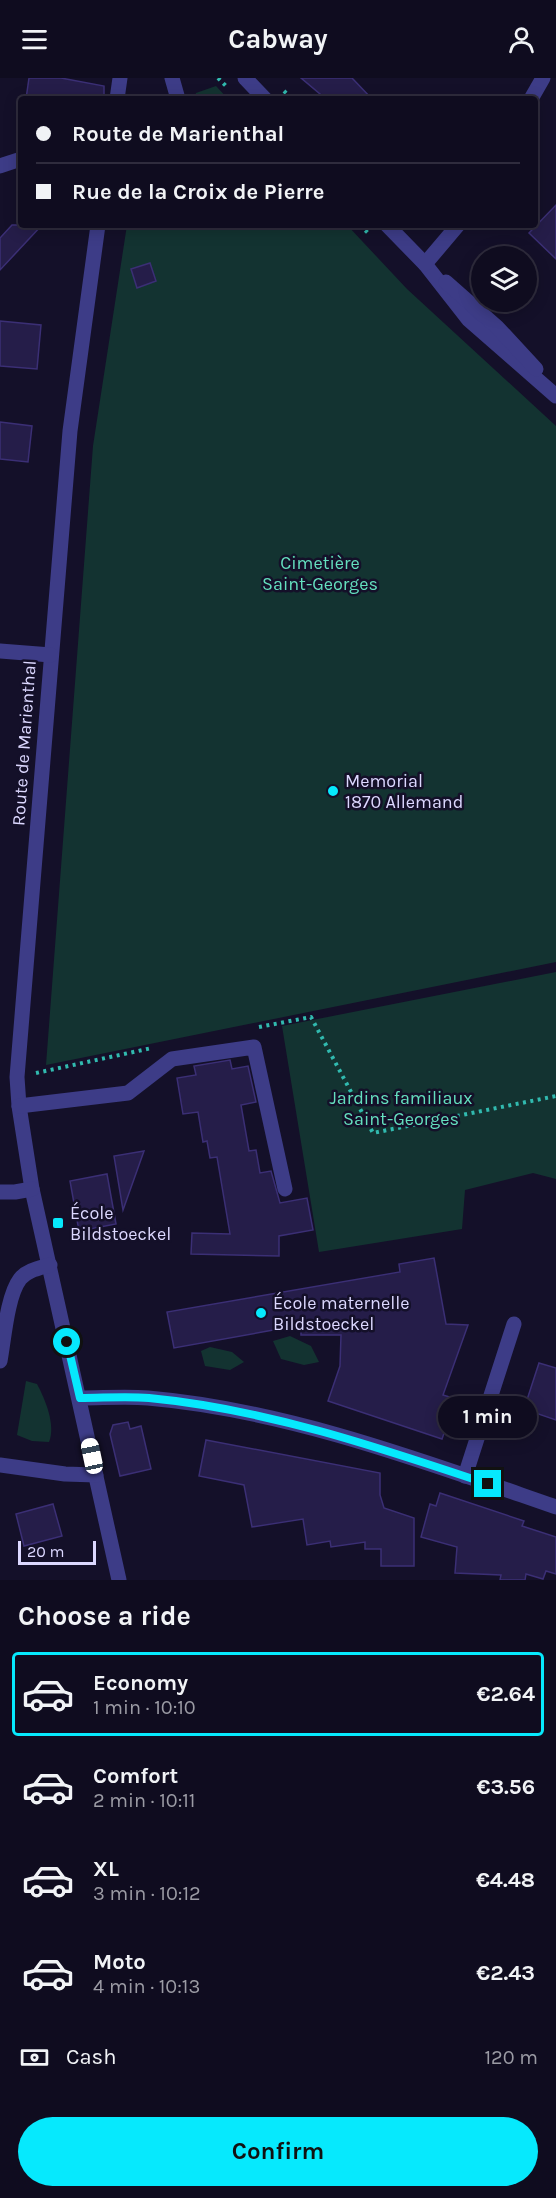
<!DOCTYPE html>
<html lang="en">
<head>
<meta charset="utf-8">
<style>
  :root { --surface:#0f0c1f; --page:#181528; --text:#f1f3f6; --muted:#9b9ba4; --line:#2f2c3d; --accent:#06e9fd }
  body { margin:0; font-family:Karla,sans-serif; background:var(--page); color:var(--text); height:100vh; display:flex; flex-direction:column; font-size:22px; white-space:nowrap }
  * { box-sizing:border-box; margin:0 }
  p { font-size:20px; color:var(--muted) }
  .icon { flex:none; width:33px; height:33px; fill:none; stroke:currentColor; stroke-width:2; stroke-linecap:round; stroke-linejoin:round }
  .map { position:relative; height:1502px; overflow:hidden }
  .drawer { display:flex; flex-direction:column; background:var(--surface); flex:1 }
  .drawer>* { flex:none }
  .hud { position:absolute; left:18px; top:18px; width:520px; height:132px; border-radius:6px; box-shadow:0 3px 15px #0003,0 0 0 2px var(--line); display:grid; align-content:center; height:132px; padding:0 18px; background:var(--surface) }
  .tools { position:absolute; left:471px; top:168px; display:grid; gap:12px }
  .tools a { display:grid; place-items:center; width:66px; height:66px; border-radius:50%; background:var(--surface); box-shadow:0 3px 15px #0003,0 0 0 2px var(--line); font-size:30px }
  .scale { position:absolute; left:18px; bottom:15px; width:78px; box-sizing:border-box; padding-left:6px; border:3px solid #dcd8ff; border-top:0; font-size:16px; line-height:21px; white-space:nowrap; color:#dcd8ff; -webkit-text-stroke:4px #141029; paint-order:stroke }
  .end { position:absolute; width:27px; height:27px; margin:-14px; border:8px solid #06e9fd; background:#111; box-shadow:0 0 0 3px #111 }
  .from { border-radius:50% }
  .bubble { position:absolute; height:42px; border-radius:21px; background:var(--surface); box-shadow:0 3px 15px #0003,0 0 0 2px var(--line); font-size:20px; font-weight:700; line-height:42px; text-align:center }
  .car { position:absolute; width:18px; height:36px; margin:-18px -9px; border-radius:8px; box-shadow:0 0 4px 2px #0007; background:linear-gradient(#fff 24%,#345 0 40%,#fff 0 76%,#345 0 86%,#fff 0) }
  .hud b { display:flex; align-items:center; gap:21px; height:57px; font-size:22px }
  .hud b+b { border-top:2px solid var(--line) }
  .hud i { width:15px; height:15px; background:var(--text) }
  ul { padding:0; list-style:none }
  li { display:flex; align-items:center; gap:18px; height:84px; margin:0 12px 9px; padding:0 6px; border:3px solid transparent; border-radius:6px }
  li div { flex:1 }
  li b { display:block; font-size:22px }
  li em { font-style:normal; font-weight:700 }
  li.on { border-color:var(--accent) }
  li>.icon { width:54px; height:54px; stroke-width:1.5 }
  h2 { padding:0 18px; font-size:27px; line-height:72px }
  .pay { display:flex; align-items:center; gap:15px; height:66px; padding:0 18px; font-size:22px }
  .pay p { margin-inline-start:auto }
  .button { display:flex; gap:12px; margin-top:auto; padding:12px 18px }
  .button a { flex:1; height:69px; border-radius:36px; background:var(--accent); color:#111; font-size:24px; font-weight:700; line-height:69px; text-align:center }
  header { display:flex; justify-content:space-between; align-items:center; height:78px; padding:0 18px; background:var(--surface); font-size:27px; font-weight:700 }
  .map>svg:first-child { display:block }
  .green { fill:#133331 }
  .building { fill:#251d49; stroke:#3b2f75; stroke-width:1.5 }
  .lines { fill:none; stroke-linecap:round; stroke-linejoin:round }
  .path { stroke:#31baaf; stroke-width:4; stroke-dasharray:3 4.5; stroke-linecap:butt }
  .minor { stroke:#3d3c87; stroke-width:15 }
  .route { stroke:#06e9fd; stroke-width:8 }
  .poi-dot { fill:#06e9fd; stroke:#141029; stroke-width:2 }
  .labels { text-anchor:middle; stroke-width:5; stroke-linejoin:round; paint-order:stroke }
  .park-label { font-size:18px; fill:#64dfbe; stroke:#141029 }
  .street-label { font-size:18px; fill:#dcd8ff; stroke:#141029 }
  .poi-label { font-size:18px; fill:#dcd8ff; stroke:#141029; text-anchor:start }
</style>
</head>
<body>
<header><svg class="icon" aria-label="menu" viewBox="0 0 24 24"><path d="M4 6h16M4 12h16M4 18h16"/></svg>Cabway<svg class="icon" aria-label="person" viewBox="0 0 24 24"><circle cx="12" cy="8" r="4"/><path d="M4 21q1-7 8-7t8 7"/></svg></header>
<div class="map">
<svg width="556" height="1502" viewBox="0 0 556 1502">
  <rect width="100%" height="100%" fill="#141029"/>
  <g class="green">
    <polygon points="216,8 228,21 194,21 196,15"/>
    <polygon points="127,147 347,147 407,211 556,348 556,884 46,987 93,368"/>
    <polygon points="556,894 556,1101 533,1095 465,1112 462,1151 319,1174 282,948"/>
    <polygon points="290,1258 311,1268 319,1284 304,1287 281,1281 273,1263"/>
    <polygon points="210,1269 232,1274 244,1284 230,1292 205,1288 201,1273"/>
    <path d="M26,1303L37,1306C45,1321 56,1347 49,1364L32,1363L17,1357Z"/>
  </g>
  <g class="building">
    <polygon points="29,0 61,0 104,8 104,21 26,21"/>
    <polygon points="301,0 352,0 372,21 326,21"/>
    <polygon points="556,127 556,181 529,155"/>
    <polygon points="12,147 42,147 0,192 0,160"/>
    <polygon points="150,185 156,203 137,210 131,191"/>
    <polygon points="0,243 41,247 37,291 0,288"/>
    <polygon points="0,344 32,348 28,384 0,381"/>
    <polygon points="230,982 232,991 248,988 256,1024 241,1027 249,1073 256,1072 260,1095 271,1093 280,1125 307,1120 313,1152 279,1158 279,1178 191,1176 192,1155 230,1156 217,1079 210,1080 207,1063 203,1064 198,1034 183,1036 177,1000 196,997 194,988"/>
    <polygon points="144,1073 123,1132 114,1078"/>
    <polygon points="107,1096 116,1146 79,1153 70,1103"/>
    <polygon points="434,1180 446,1246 468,1247 443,1317 456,1321 442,1361 328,1323 340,1288 341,1257 301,1257 301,1247 174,1270 167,1234 400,1194 399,1186"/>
    <polygon points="539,1285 556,1290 556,1342 524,1331"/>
    <polygon points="128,1344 130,1351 141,1348 151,1391 120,1398 110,1356 113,1347"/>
    <polygon points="206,1362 380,1395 380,1417 384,1430 414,1440 414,1488 381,1488 381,1471 365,1471 365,1464 331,1469 330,1463 307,1467 303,1441 252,1449 244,1407 199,1398"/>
    <polygon points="440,1415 524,1443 522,1448 556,1459 556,1496 546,1493 543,1501 526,1496 525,1502 500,1502 501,1497 455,1495 457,1469 421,1459 430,1426 436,1428"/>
    <polygon points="53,1426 62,1458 24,1468 16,1436"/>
  </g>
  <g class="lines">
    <g class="path">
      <polyline points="218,0 226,8"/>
      <polyline points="284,13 292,21"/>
      <polyline points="360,147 368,155"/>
      <polyline points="259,949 311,939 373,1055 556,1018"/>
      <polyline points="36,995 152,970"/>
    </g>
    <g class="minor">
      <polyline points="172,0 178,21"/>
      <polyline points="245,0 265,21"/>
      <polyline points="117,21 120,0"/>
      <polyline points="531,21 543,0"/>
      <polyline points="0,88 21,81"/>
      <polyline points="98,147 70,353 17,999 19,1028 32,1111 119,1502"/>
      <polyline points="387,147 425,186 468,241 556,318"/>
      <polyline points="425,186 458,147"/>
      <polyline points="446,204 497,249 536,291"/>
      <polyline points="0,573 51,577"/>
      <polyline points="19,1028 128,1015 172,981 254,969 285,1111"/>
      <polyline points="0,1114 15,1114 32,1111"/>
      <path d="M0,1283C4,1262 7,1218 20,1201C27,1192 40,1190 50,1187"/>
      <path d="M80,1320C103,1320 126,1318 148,1320C287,1332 426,1384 556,1429"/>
      <polyline points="0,1387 65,1396 96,1397"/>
      <polyline points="465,1398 514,1246"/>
    </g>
  </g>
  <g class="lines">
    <path class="route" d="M67,1264L80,1320C103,1320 126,1318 149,1320C265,1331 378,1369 488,1406"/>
  </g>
  <g class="poi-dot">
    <circle cx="333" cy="713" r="6"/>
    <rect x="52" y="1139" width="12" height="12" rx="3"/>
    <circle cx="261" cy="1235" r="6"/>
  </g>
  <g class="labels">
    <g class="park-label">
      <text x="320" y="491">Cimetière<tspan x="320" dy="21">Saint-Georges</tspan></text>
      <text x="401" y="1026">Jardins familiaux<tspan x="401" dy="21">Saint-Georges</tspan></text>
    </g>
    <g class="street-label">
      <text transform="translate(24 665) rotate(-86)" y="6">Route de Marienthal</text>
    </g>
    <g class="poi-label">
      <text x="345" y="709">Memorial<tspan x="345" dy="21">1870 Allemand</tspan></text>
      <text x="70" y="1141">École<tspan x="70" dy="21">Bildstoeckel</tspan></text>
      <text x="273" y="1231">École maternelle<tspan x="273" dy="21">Bildstoeckel</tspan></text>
    </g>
  </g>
</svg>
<div class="tools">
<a><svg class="icon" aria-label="layers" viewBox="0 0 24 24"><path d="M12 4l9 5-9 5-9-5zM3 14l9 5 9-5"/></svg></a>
</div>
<div class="scale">20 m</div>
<i class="end from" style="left:67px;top:1264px"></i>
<i class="end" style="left:488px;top:1406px"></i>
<div class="bubble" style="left:438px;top:1318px;width:99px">1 min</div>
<i class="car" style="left:92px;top:1378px;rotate:348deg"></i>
<div class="hud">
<b><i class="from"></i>Route de Marienthal</b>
<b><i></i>Rue de la Croix de Pierre</b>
</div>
</div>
<section class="drawer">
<h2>Choose a ride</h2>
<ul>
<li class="on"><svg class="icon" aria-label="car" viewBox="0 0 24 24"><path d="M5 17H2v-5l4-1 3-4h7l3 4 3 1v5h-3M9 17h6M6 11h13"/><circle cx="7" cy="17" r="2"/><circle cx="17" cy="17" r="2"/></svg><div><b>Economy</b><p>1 min · 10:10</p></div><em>€2.64</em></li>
<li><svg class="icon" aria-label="car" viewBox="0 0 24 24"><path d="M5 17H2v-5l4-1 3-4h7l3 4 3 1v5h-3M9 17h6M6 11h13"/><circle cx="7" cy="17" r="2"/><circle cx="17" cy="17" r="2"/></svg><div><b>Comfort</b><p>2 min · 10:11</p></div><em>€3.56</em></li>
<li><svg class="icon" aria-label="car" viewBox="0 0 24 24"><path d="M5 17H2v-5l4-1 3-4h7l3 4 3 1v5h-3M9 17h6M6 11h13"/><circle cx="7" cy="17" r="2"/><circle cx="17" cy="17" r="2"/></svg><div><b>XL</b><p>3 min · 10:12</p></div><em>€4.48</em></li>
<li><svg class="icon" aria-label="car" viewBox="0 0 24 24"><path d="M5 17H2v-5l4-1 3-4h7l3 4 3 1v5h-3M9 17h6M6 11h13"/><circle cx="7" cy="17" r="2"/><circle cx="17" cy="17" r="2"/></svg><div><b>Moto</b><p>4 min · 10:13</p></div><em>€2.43</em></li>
</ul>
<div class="pay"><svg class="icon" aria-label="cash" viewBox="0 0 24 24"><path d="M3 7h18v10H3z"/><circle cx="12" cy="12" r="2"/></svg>Cash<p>120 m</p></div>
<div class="button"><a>Confirm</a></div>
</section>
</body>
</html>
